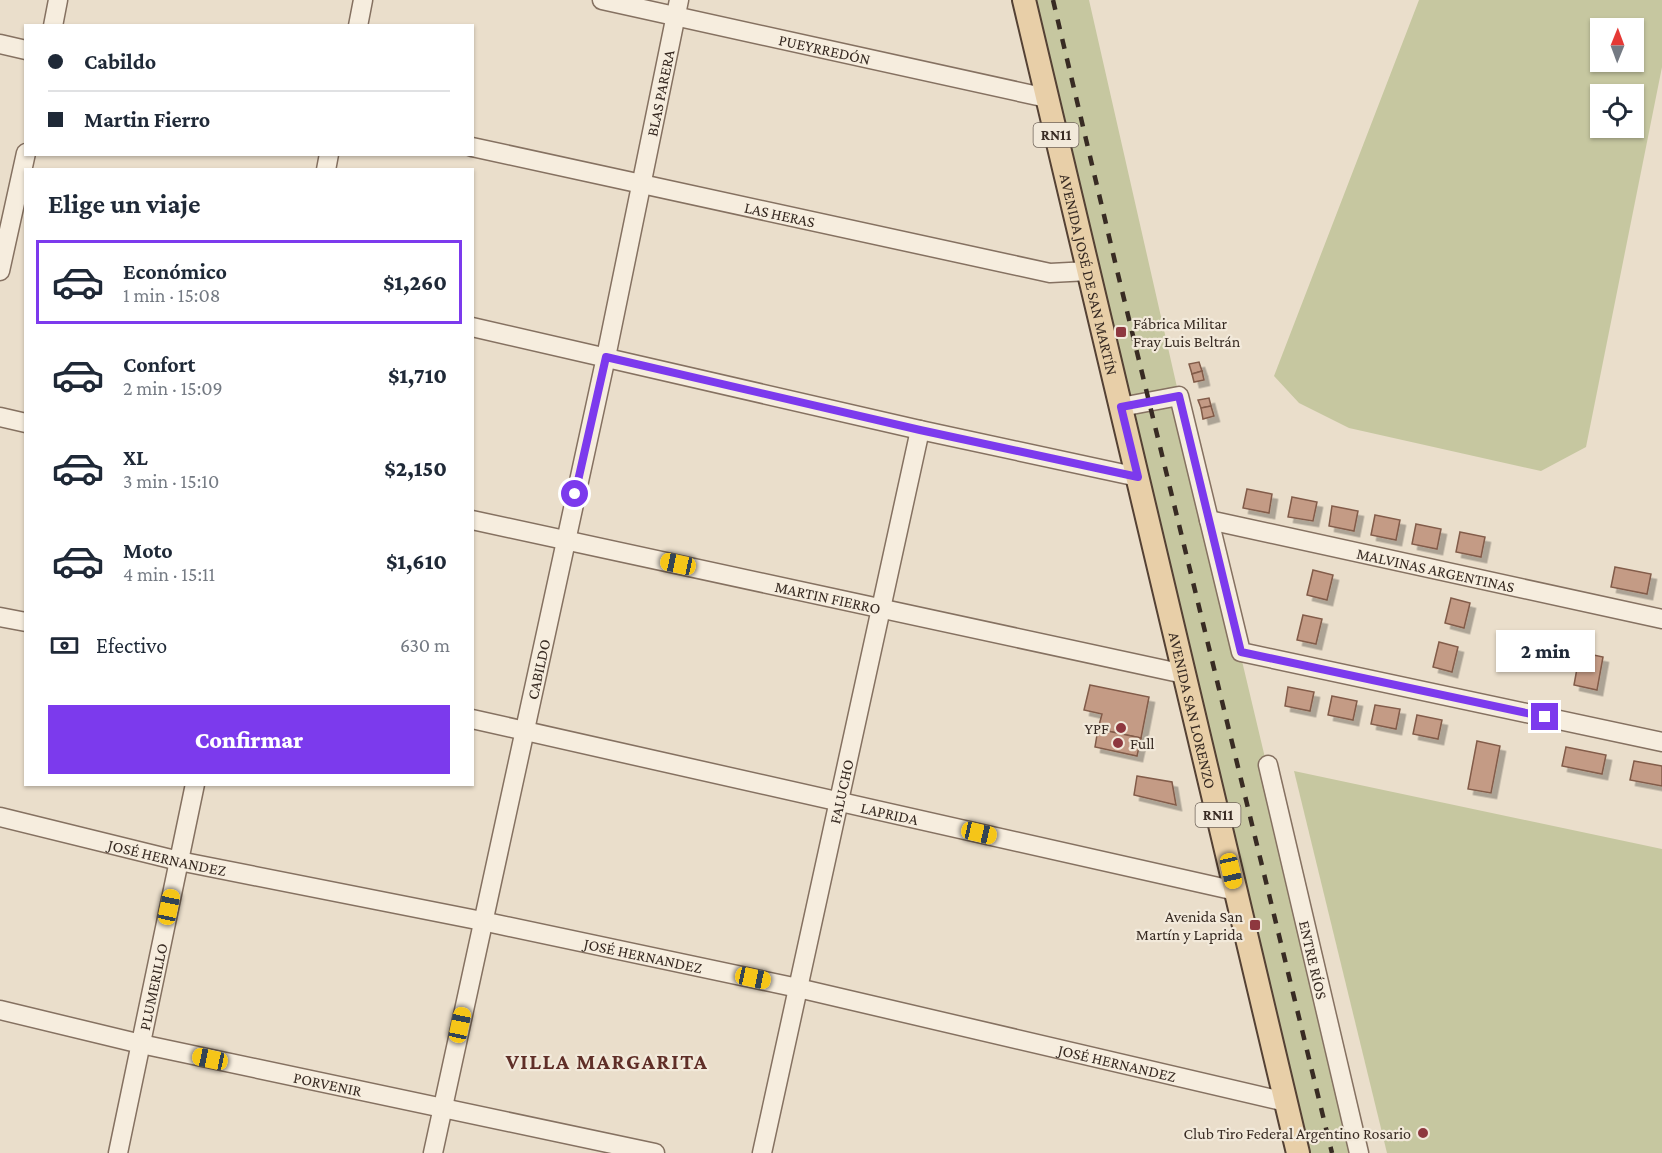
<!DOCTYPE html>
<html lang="es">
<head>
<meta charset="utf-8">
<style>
  :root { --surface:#fff; --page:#f6f6f7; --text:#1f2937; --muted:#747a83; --line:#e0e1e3; --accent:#7c3aed }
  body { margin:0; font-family:"Crimson Pro",serif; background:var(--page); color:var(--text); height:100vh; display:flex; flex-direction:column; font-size:22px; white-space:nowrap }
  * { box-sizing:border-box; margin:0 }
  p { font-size:20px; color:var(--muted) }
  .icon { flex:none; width:33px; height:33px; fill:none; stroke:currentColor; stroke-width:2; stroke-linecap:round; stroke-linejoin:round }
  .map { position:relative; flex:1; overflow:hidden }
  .sheet { position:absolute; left:24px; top:168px; width:450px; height:618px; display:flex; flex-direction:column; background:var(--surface); border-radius:0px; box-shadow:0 2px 4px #0004 }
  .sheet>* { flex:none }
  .hud { position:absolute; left:24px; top:24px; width:450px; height:132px; border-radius:0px; box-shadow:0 2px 4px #0004; display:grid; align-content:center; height:132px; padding:0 24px; background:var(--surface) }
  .needle { width:39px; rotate:1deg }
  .tools { position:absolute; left:1590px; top:18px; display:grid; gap:12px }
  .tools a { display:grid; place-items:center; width:54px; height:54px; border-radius:0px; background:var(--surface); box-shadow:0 2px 4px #0004; font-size:30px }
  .end { position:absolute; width:27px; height:27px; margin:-14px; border:8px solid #7c3aed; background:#fff; box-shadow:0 0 0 3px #fff }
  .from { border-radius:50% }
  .bubble { position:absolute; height:42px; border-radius:0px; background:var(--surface); box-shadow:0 2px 4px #0004; font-size:20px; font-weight:800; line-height:42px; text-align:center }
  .car { position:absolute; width:18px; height:36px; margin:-18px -9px; border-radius:8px; box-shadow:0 0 4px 2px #0007; background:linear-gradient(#f5c518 24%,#345 0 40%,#f5c518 0 76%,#345 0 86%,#f5c518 0) }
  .hud b { display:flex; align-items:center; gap:21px; height:57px; font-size:22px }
  .hud b+b { border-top:2px solid var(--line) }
  .hud i { width:15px; height:15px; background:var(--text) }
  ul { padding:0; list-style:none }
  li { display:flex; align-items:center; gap:18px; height:84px; margin:0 12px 9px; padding:0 12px; border:3px solid transparent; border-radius:0px }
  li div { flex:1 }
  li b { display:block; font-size:22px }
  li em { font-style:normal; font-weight:800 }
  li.current { border-color:var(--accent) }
  li>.icon { width:54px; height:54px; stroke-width:1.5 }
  h2 { padding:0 24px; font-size:27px; line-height:72px }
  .pay { display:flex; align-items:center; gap:15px; height:66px; padding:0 24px; font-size:22px }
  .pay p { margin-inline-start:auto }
  .button { display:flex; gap:12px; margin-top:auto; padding:12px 24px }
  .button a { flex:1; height:69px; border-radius:0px; background:var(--accent); color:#fff; font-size:24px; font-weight:800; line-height:69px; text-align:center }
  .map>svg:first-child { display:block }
  .green { fill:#c6c7a0; fill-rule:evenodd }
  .building { fill:#c49b85; stroke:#825b49; stroke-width:1.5; filter:url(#shadow) }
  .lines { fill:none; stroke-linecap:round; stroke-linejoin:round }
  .minor-casing { stroke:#857161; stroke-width:21 }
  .major-casing { stroke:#544134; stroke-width:26 }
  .minor { stroke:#f6edde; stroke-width:18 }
  .major { stroke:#e8cfa8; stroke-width:22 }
  .rail { stroke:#382b23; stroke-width:4.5; stroke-dasharray:10 10; stroke-linecap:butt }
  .route { stroke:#7c3aed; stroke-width:8 }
  .poi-dot { fill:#8e383f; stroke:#f2e9da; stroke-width:2 }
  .labels { text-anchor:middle; stroke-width:4.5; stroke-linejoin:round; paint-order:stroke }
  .shield { fill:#f2e9da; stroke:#70645a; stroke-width:1.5 }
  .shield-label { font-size:15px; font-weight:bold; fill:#382b23 }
  .street-label { font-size:16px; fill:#382b23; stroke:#f2e9da }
  .poi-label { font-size:16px; fill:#382b23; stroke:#f2e9da; text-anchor:end }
  .district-label { font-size:22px; font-weight:bold; letter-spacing:1.5px; fill:#5f2e27; stroke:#f2e9da }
</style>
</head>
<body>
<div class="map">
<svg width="1662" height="1153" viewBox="0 0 1662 1153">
  <defs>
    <filter id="shadow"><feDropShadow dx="5.5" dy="5.5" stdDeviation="0" flood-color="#0004"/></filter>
  </defs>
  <rect width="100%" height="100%" fill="#eadecb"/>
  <g class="green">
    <polygon points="1024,0 1089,0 1179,396 1359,1153 1298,1153"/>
    <path d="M1419,0H1662V67L1586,447L1541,471L1349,428L1299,403L1274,376ZM1600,28H1634V62H1600ZM1634,94V128H1600V94Z"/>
    <polygon points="1294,771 1662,849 1662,1153 1387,1153"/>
  </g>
  <g class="building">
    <polygon points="1199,362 1202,371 1192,374 1189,364"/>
    <polygon points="1202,371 1204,380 1194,382 1192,374"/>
    <polygon points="1209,398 1211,406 1201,408 1198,400"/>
    <polygon points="1211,406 1214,416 1203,419 1201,408"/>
    <polygon points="1247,489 1272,494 1269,513 1243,508"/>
    <polygon points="1292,497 1317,502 1313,521 1288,517"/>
    <polygon points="1332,506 1358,511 1354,531 1329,526"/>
    <polygon points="1375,515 1400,520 1396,540 1371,535"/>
    <polygon points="1416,524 1441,529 1437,549 1412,544"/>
    <polygon points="1460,532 1485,537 1481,557 1456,552"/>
    <polygon points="1615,567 1651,574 1647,594 1611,587"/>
    <polygon points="1313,570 1333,575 1327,600 1307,595"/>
    <polygon points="1451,598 1470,603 1464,628 1445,623"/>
    <polygon points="1303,615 1322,619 1316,644 1297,640"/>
    <polygon points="1439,642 1458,647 1452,672 1433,667"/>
    <polygon points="1580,652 1603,657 1597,690 1574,685"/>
    <polygon points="1090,685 1149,697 1141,738 1098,729 1102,714 1084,710"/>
    <polygon points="1288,687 1314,692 1310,711 1285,706"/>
    <polygon points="1332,696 1357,701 1353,720 1328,715"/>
    <polygon points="1375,705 1400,709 1396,729 1371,724"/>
    <polygon points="1417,715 1442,720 1438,739 1413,734"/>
    <polygon points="1098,729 1141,738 1137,756 1095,747"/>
    <polygon points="1477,741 1500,746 1491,793 1468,789"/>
    <polygon points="1566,747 1606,755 1602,774 1562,766"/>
    <polygon points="1634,761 1662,766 1662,786 1630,780"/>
    <polygon points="1137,776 1172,782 1176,805 1134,795"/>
  </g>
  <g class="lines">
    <defs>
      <g id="minor">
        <path id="s1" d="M602,0L1047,98"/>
        <polyline points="53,26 58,0"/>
        <polyline points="358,26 363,0"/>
        <polyline points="0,44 26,50"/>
        <path id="s2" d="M472,147L1050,273L1089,271"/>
        <polyline points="326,170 329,154"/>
        <polyline points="0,271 26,153"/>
        <polyline points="472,327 920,430 1138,477"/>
        <polyline points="1121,407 1179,396 1241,652 1662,742"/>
        <polyline points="0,417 26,423"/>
        <path id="s3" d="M472,520L1184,674"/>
        <path id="s4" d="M1209,520L1662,619"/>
        <polyline points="0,617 26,622"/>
        <path id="s5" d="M472,719L1236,891"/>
        <path id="s6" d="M1268,765L1359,1153"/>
        <path id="s7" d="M0,817L179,861L482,921L798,988L1286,1102"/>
        <path id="s8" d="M0,1010L141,1044L655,1153"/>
        <path id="s9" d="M118,1153L195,784"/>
        <path id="s10" d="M433,1153L606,357L679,0"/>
        <path id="s11" d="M762,1153L920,430"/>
      </g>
      <g id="major">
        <path id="s12" d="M1024,0L1298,1153"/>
      </g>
    </defs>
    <use href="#minor" class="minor-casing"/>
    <use href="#major" class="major-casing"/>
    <use href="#minor" class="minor"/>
    <use href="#major" class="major"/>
    <polyline class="rail" points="1053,0 1116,266 1332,1153"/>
  </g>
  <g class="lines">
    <polyline class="route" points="575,494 606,357 920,430 1138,477 1121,407 1179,396 1241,652 1545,717"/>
  </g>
  <g class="poi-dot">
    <rect x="1115" y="326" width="12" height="12" rx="3"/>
    <circle cx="1121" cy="728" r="6"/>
    <circle cx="1118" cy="743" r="6"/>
    <rect x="1249" y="919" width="12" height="12" rx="3"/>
    <circle cx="1423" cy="1133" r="6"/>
  </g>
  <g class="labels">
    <g class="shield">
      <rect x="1033.5" y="123" width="45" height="24" rx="4.5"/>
      <rect x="1195.5" y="803" width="45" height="24" rx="4.5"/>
    </g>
    <g class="shield-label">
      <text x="1056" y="140">RN11</text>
      <text x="1218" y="820">RN11</text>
    </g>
    <g class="street-label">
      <text dy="6" stroke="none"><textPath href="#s1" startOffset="228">PUEYRREDÓN</textPath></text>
      <text dy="6" stroke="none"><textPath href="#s10" startOffset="1084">BLAS PARERA</textPath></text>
      <text dy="6" stroke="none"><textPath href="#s2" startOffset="315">LAS HERAS</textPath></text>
      <text dy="6" stroke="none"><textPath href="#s12" startOffset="282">AVENIDA JOSÉ DE SAN MARTÍN</textPath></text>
      <text dy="6" stroke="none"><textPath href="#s4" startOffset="232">MALVINAS ARGENTINAS</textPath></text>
      <text dy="6" stroke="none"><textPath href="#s3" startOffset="364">MARTIN FIERRO</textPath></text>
      <text dy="6" stroke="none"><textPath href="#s10" startOffset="495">CABILDO</textPath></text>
      <text dy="6" stroke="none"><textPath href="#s12" startOffset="730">AVENIDA SAN LORENZO</textPath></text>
      <text dy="6" stroke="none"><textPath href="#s11" startOffset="370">FALUCHO</textPath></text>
      <text dy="6" stroke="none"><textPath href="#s5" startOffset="428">LAPRIDA</textPath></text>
      <text dy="6" stroke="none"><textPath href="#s7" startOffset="172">JOSÉ HERNANDEZ</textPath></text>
      <text dy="6" stroke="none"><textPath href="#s7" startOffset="658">JOSÉ HERNANDEZ</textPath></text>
      <text dy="6" stroke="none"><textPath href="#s6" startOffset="200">ENTRE RÍOS</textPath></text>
      <text dy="6" stroke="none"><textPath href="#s9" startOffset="170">PLUMERILLO</textPath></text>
      <text dy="6" stroke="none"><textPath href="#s7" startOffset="1144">JOSÉ HERNANDEZ</textPath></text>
      <text dy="6" stroke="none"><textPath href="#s8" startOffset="336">PORVENIR</textPath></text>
    </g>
    <g class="poi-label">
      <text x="1133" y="329" text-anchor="start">Fábrica Militar<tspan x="1133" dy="18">Fray Luis Beltrán</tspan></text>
      <text x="1109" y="734">YPF</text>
      <text x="1130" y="749" text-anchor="start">Full</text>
      <text x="1243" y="922">Avenida San<tspan x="1243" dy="18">Martín y Laprida</tspan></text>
      <text x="1411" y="1139">Club Tiro Federal Argentino Rosario</text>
    </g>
    <g class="district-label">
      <text x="607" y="1069">VILLA MARGARITA</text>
    </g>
  </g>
</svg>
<div class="tools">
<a><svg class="needle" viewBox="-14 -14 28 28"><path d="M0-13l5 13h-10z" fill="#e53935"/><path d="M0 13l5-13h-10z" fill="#747a83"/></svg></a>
<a><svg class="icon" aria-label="locate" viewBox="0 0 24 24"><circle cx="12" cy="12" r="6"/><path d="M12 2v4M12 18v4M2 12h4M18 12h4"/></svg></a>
</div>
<i class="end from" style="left:575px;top:494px"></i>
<i class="end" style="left:1545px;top:717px"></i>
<div class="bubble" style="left:1496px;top:630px;width:99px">2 min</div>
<i class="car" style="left:678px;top:564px;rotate:282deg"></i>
<i class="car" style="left:979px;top:833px;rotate:103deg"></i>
<i class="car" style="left:1231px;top:871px;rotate:167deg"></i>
<i class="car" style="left:169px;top:907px;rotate:12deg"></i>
<i class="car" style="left:753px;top:978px;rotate:102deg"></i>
<i class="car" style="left:460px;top:1025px;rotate:12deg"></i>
<i class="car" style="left:210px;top:1059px;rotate:282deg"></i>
<div class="hud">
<b><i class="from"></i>Cabildo</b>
<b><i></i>Martin Fierro</b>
</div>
<section class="sheet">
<h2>Elige un viaje</h2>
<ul>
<li class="current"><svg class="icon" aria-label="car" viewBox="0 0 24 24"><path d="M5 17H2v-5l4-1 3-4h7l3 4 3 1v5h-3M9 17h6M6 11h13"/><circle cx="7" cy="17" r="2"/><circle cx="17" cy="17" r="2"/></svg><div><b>Económico</b><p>1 min · 15:08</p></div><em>$1,260</em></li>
<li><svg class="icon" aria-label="car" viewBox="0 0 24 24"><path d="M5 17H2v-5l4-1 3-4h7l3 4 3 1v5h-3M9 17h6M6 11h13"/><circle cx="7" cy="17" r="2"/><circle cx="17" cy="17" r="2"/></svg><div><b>Confort</b><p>2 min · 15:09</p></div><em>$1,710</em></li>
<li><svg class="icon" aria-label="car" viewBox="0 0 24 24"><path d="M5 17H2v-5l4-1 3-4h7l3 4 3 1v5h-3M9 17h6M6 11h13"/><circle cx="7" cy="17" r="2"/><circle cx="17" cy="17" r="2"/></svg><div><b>XL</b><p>3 min · 15:10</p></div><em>$2,150</em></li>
<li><svg class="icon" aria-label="car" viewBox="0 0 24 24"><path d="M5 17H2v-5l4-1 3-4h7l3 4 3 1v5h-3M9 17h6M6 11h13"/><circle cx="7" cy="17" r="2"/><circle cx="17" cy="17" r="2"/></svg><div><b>Moto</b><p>4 min · 15:11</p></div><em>$1,610</em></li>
</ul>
<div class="pay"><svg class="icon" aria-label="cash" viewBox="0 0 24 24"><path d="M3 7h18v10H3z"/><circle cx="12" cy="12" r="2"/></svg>Efectivo<p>630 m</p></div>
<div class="button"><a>Confirmar</a></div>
</section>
</div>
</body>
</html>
